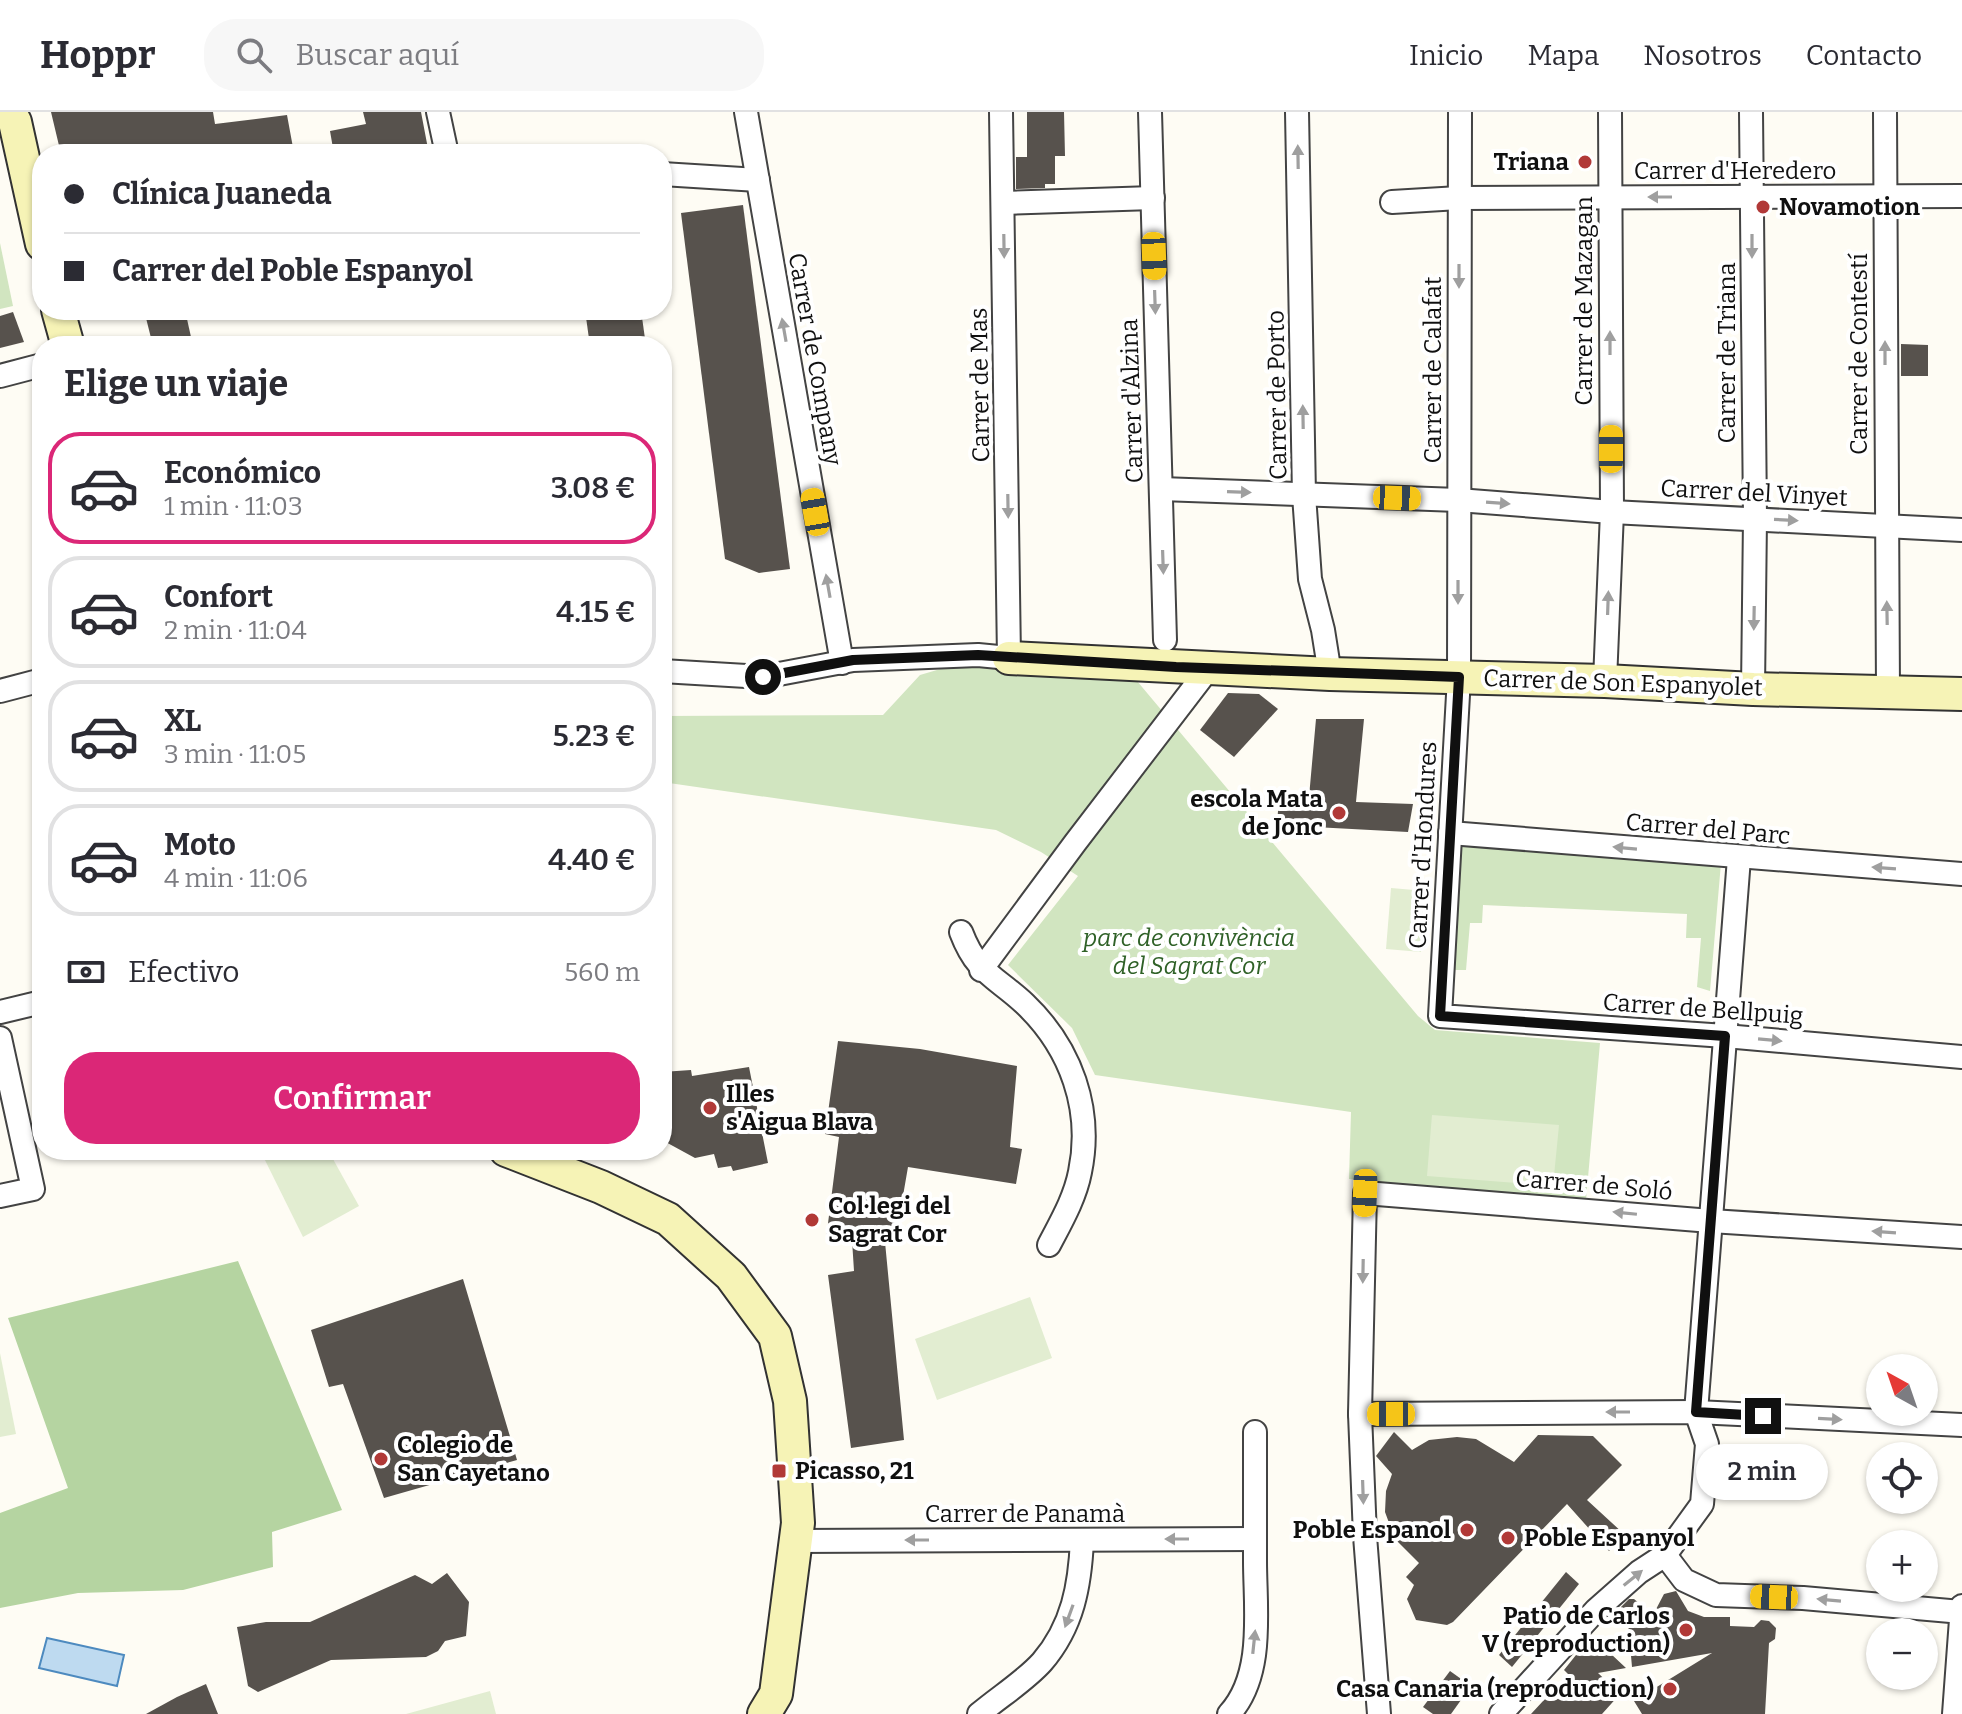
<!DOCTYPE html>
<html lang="es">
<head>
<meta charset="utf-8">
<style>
  :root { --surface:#fff; --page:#f7f7f7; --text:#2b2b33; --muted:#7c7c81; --line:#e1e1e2; --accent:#db2777 }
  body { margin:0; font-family:Bitter,serif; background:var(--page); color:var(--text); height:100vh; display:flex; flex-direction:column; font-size:30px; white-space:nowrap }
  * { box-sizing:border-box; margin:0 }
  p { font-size:26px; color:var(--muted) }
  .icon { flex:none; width:44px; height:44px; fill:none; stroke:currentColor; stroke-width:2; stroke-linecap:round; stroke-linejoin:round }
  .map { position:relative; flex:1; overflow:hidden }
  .sheet { position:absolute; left:32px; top:224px; width:640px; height:824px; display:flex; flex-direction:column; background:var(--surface); border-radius:32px; box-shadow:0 2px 6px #0004 }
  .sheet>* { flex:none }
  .banner { position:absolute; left:32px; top:32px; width:640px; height:176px; border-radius:32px; box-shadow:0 2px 6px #0004; display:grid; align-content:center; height:176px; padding:0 32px; background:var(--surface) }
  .needle { width:52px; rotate:320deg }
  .tools { position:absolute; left:1866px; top:1242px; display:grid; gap:16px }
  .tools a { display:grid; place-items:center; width:72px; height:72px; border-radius:50%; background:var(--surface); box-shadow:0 2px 6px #0004; font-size:40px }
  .end { position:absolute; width:36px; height:36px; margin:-18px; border:10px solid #101010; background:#fff; box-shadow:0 0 0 4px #fff }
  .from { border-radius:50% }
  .bubble { position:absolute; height:56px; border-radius:28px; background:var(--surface); box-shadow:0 2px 6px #0004; font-size:26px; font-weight:600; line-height:56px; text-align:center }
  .car { position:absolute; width:24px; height:48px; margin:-24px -12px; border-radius:10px; box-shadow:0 0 6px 2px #0007; background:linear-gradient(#f5c518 24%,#345 0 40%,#f5c518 0 76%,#345 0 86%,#f5c518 0) }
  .banner b { display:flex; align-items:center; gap:28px; height:76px; font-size:30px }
  .banner b+b { border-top:2px solid var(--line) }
  .banner i { width:20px; height:20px; background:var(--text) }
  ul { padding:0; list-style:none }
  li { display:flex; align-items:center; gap:24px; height:112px; margin:0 16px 12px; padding:0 16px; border:4px solid var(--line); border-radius:32px }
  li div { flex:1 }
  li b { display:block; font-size:30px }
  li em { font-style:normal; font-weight:600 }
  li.selected { border-color:var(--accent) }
  li>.icon { width:72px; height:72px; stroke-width:1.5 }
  h2 { padding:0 32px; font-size:36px; line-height:96px }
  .pay { display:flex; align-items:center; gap:20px; height:88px; padding:0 32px; font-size:30px }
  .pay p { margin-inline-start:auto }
  .primary-button { display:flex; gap:16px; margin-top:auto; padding:16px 32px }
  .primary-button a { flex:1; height:92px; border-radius:32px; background:var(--accent); color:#fff; font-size:32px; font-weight:600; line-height:92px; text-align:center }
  header { display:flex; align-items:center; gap:48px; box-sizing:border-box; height:112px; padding:0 40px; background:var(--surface); border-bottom:2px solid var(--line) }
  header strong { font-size:38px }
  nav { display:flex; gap:44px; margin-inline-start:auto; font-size:28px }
  .search { width:560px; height:72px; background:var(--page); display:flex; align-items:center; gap:20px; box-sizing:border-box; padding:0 28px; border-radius:32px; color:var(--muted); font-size:30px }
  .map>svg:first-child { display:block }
  .green { fill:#d1e5c0 }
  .forest { fill:#b5d4a1 }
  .pitch { fill:#e2edd1 }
  .water { fill:#bedaf0; stroke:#4d8abf; stroke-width:2 }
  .building { fill:#57524d }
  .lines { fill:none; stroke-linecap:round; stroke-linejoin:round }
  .street-casing { stroke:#434343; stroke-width:26 }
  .secondary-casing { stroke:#323232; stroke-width:36 }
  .street { stroke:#fff; stroke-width:22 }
  .secondary { stroke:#f6f3b6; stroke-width:32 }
  .oneway { fill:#9f9f9f }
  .route { stroke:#101010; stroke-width:10 }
  .poi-dot { fill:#b13937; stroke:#fff; stroke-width:3 }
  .labels { text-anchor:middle; stroke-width:8; stroke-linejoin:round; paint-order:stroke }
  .poi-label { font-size:24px; font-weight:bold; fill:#101010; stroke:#fff; text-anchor:start }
  .street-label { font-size:24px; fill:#101010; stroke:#fff }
  .park-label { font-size:24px; font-style:italic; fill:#2f6127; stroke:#fff }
</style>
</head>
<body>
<header>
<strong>Hoppr</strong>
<div class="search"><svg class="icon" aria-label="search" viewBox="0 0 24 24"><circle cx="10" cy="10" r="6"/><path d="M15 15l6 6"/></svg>Buscar aquí</div>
<nav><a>Inicio</a><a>Mapa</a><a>Nosotros</a><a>Contacto</a></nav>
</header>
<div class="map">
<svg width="1962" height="1602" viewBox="0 0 1962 1602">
  <rect width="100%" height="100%" fill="#fefcf4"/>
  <g class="green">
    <polygon points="0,131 13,194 0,197"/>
    <polygon points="954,553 1132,563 1418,904 1435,918 1600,931 1586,1088 1349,1067 1351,1000 1095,963 1072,916 1008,853 1078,764 1041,740 996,718 662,670 662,604 883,603 920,563"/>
    <polygon points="1455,728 1721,751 1710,879 1697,875 1701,826 1686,826 1687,802 1483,793 1482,811 1470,811 1466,858 1448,858"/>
  </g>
  <polygon class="forest" points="238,1149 342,1398 272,1420 273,1455 183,1478 78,1481 0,1496 0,1401 68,1376 8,1206"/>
  <g class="pitch">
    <polygon points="1391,776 1426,779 1421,840 1386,837"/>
    <polygon points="1432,1003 1559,1013 1553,1074 1427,1064"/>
    <polygon points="260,1038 328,1038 359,1094 303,1125"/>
    <polygon points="1030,1185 1052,1246 937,1288 915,1227"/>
    <polygon points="0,1241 16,1322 0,1325"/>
    <polygon points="490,1579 496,1602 406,1602"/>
  </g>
  <polygon class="water" points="47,1526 124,1543 117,1574 39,1556"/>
  <g class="building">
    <polygon points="51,0 213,0 215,12 287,3 294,41 61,42"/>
    <polygon points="363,0 421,0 429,42 334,42 330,19 366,12"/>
    <polygon points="1027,0 1064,0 1065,44 1055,44 1055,72 1045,72 1045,76 1016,77 1016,45 1027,45"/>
    <polygon points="743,93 790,457 759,461 725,447 681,101"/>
    <polygon points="144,198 185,198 193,234 153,234"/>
    <polygon points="585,198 641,198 646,234 590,234"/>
    <polygon points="13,200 24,230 0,236 0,204"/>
    <polygon points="1901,232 1928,233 1928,264 1901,264"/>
    <polygon points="1228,581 1259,582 1278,597 1234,645 1200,618"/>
    <polygon points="1316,607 1364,607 1356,690 1413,692 1408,720 1277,713 1279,685 1309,685"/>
    <polygon points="838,929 920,937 1017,954 1010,1035 1022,1037 1016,1072 908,1055 895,1130 885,1130 904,1328 851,1336 828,1163 854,1159 852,1128 826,1127 839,1025 825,1022"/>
    <polygon points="749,955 768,1051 733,1059 731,1054 718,1056 714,1042 695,1046 662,1028 662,960 691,958 692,964"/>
    <polygon points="463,1167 517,1348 384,1386 343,1272 329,1275 311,1218"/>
    <polygon points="1394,1320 1412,1338 1429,1328 1457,1325 1476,1327 1514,1350 1538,1323 1593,1324 1622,1353 1587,1388 1624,1422 1609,1439 1567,1392 1453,1510 1447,1513 1416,1508 1407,1487 1414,1473 1406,1465 1419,1451 1395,1427 1385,1400 1386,1379 1392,1362 1376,1344"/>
    <polygon points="1566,1460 1579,1472 1512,1555 1499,1543"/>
    <polygon points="447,1461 469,1490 466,1524 445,1529 438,1539 426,1545 331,1548 258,1580 248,1574 237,1515 266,1510 310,1510 415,1463 432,1472"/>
    <polygon points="1676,1479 1688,1499 1704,1505 1730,1505 1730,1514 1754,1515 1761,1508 1769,1509 1776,1516 1775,1527 1769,1531 1765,1602 1642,1602 1634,1589 1712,1541 1632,1555 1628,1510 1621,1501 1621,1495 1629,1487 1634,1487 1653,1503 1664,1482"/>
    <polygon points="1588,1528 1596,1528 1626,1556 1598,1561 1620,1582 1602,1602 1531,1602 1568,1562 1564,1558"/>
    <polygon points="1450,1559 1471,1574 1451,1602 1433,1602 1423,1595"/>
    <polygon points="206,1572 218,1602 146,1602 177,1585"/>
  </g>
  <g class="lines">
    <defs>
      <g id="street">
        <polyline points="438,0 447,42"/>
        <polyline points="746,0 842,551"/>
        <polyline points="1150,0 1165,528"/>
        <polyline points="1297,0 1304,383 1310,467 1323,518 1330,562"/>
        <polyline points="1460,0 1459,565 1440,904 1725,924 1962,945"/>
        <polyline points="1751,0 1755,406 1753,577"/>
        <polyline points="1885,0 1888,579"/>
        <polyline points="662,62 758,68"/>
        <polyline points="1392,90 1459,86 1962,84"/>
        <polyline points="1004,91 1153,86"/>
        <polyline points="0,264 42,253"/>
        <polyline points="1161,377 1458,388 1612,400 1962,418"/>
        <polyline points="662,559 763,565 853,548 978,543 1009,546 1001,0"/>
        <polyline points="1605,569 1612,400 1610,0"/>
        <polyline points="0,579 42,568"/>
        <polyline points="1450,721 1962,762"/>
        <path d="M961,820C977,862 995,864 1025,892C1071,936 1093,997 1080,1060C1075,1086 1061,1110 1049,1133"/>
        <polyline points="981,858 1075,731 1209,556"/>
        <polyline points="0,900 42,890"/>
        <polyline points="0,926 33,1077 0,1084"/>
        <polyline points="1360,1302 1696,1300 1962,1313"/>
        <polyline points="795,1429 1255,1427"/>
        <polyline points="1665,1443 1684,1468 1716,1483 1803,1486 1962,1500"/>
        <path d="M979,1602C999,1585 1025,1569 1042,1550C1073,1514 1080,1473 1082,1428"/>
        <path d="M1229,1602C1265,1563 1255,1497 1255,1449C1255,1406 1255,1363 1255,1320"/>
        <polyline points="1379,1602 1365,1424 1360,1302 1365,1081 1711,1109 1962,1125"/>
        <polyline points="1501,1602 1596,1498 1639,1460 1665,1443 1702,1392 1707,1332 1696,1300 1739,746"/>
        <polyline points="1954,1602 1962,1494"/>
      </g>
      <g id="secondary">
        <polyline points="10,0 15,10 42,132"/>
        <polyline points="58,198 68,234"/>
        <polyline points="1009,546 1330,562 1605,569 1753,577 1962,582"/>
        <polyline points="506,1038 601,1075 668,1107 731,1164 775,1224 790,1289 798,1411 776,1582 764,1602"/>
      </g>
    </defs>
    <use href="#street" class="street-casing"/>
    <use href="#secondary" class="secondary-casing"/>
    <use href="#street" class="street"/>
    <use href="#secondary" class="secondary"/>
  </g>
  <defs><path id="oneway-solid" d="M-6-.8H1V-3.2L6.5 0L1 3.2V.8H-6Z" transform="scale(2)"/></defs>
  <g class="oneway">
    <use href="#oneway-solid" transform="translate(1298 45) rotate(-91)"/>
    <use href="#oneway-solid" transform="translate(1660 85) rotate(180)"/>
    <use href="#oneway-solid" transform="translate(1004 134) rotate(89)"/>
    <use href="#oneway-solid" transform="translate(1752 134) rotate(90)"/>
    <use href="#oneway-solid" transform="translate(1459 164) rotate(90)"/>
    <use href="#oneway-solid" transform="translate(1155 190) rotate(88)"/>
    <use href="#oneway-solid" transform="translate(784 218) rotate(-100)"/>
    <use href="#oneway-solid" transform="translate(1610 231) rotate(-90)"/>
    <use href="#oneway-solid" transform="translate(1885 241) rotate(-90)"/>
    <use href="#oneway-solid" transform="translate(1303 305) rotate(-91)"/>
    <use href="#oneway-solid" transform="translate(1239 380) rotate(2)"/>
    <use href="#oneway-solid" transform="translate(1498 391) rotate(4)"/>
    <use href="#oneway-solid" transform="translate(1008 394) rotate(89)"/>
    <use href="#oneway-solid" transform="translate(1786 408) rotate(3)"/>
    <use href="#oneway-solid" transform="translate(1163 450) rotate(88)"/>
    <use href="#oneway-solid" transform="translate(828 474) rotate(-100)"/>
    <use href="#oneway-solid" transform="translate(1458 480) rotate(90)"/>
    <use href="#oneway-solid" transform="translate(1608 491) rotate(-88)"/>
    <use href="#oneway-solid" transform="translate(1887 501) rotate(-91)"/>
    <use href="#oneway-solid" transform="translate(1754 506) rotate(91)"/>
    <use href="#oneway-solid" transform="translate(1625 736) rotate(-175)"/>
    <use href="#oneway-solid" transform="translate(1884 756) rotate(-176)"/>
    <use href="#oneway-solid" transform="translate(1770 928) rotate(5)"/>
    <use href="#oneway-solid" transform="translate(1625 1101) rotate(-174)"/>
    <use href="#oneway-solid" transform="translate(1884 1120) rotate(-176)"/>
    <use href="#oneway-solid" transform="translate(1363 1159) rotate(91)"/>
    <use href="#oneway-solid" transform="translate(1618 1300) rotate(180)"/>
    <use href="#oneway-solid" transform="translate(1830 1307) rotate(3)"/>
    <use href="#oneway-solid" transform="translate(1363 1380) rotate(88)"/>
    <use href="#oneway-solid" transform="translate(1177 1427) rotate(180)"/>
    <use href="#oneway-solid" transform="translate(917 1428) rotate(180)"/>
    <use href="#oneway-solid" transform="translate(1633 1466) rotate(-39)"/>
    <use href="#oneway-solid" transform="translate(1829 1488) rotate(-175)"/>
    <use href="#oneway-solid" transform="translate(1069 1504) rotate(110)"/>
    <use href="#oneway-solid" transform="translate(1254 1530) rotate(-84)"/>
  </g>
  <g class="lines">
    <polyline class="route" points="763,565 853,548 978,543 1176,555 1459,565 1440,904 1725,924 1696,1300 1763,1304"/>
  </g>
  <g class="poi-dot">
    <circle cx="1585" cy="50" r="8"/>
    <circle cx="1763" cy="95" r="8"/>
    <circle cx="1339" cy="701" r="8"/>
    <circle cx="710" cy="996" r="8"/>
    <circle cx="812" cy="1108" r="8"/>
    <circle cx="381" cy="1347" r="8"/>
    <rect x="771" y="1351" width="16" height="16" rx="4"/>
    <circle cx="1467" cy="1418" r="8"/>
    <circle cx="1508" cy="1426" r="8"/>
    <circle cx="1686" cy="1518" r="8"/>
    <circle cx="1670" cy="1577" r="8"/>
  </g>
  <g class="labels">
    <g class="poi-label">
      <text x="1569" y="58" text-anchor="end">Triana</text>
      <text x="1779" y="103">Novamotion</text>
      <text x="1323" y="695" text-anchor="end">escola Mata<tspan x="1323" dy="28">de Jonc</tspan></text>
      <text x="726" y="990">Illes<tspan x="726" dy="28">s'Aigua Blava</tspan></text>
      <text x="828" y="1102">Col·legi del<tspan x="828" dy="28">Sagrat Cor</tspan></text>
      <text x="397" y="1341">Colegio de<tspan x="397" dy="28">San Cayetano</tspan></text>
      <text x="795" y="1367">Picasso, 21</text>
      <text x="1451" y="1426" text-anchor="end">Poble Espanol</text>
      <text x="1524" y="1434">Poble Espanyol</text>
      <text x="1670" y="1512" text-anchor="end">Patio de Carlos<tspan x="1670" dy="28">V (reproduction)</tspan></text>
      <text x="1654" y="1585" text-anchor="end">Casa Canaria (reproduction)</text>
    </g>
    <g class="street-label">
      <text x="1735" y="67">Carrer d'Heredero</text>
      <text transform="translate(1584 189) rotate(-90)" y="8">Carrer de Mazagan</text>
      <text transform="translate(1727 241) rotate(-90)" y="8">Carrer de Triana</text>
      <text transform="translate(1859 242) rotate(-90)" y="8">Carrer de Contestí</text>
      <text transform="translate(815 247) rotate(80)" y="8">Carrer de Company</text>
      <text transform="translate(1433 258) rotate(-90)" y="8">Carrer de Calafat</text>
      <text transform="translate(980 273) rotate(-91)" y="8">Carrer de Mas</text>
      <text transform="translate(1277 283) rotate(-91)" y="8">Carrer de Porto</text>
      <text transform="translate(1132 289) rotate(-92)" y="8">Carrer d'Alzina</text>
      <text transform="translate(1754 381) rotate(3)" y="8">Carrer del Vinyet</text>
      <text transform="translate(1623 571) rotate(2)" y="8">Carrer de Son Espanyolet</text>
      <text transform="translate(1708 717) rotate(5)" y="8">Carrer del Parc</text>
      <text transform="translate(1423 733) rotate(-87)" y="8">Carrer d'Hondures</text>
      <text transform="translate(1703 897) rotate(4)" y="8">Carrer de Bellpuig</text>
      <text transform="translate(1594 1073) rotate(5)" y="8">Carrer de Soló</text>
      <text x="1025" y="1410">Carrer de Panamà</text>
    </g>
    <g class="park-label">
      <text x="1189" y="834">parc de convivència<tspan x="1189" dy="28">del Sagrat Cor</tspan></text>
    </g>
  </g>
</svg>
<div class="tools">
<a><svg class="needle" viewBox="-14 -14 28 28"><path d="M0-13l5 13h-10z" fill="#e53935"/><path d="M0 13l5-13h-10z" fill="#7c7c81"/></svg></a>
<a><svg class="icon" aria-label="locate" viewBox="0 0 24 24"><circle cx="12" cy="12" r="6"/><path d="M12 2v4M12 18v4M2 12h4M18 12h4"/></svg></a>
<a>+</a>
<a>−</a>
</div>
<i class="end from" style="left:763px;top:565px"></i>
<i class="end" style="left:1763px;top:1304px"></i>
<div class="bubble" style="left:1696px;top:1332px;width:132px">2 min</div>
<i class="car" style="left:1154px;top:144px;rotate:178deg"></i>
<i class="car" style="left:1611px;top:337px;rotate:0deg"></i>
<i class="car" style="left:1397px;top:386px;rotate:92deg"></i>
<i class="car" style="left:815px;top:400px;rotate:350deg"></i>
<i class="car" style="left:1365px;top:1081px;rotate:182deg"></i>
<i class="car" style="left:1391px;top:1302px;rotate:270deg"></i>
<i class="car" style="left:1774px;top:1485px;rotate:272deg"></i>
<div class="banner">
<b><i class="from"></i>Clínica Juaneda</b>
<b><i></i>Carrer del Poble Espanyol</b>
</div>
<section class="sheet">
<h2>Elige un viaje</h2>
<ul>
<li class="selected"><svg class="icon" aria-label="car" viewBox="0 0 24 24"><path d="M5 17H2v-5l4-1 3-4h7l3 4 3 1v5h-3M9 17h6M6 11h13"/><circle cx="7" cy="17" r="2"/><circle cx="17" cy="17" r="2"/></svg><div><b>Económico</b><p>1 min · 11:03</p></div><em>3.08 €</em></li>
<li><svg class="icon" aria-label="car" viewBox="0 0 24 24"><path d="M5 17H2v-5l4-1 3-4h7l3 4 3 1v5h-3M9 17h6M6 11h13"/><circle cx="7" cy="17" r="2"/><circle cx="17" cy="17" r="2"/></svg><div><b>Confort</b><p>2 min · 11:04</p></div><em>4.15 €</em></li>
<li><svg class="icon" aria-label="car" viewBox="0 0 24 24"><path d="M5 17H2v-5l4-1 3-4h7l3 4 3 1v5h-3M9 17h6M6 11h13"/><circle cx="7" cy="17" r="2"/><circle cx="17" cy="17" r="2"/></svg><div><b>XL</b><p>3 min · 11:05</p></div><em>5.23 €</em></li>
<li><svg class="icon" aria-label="car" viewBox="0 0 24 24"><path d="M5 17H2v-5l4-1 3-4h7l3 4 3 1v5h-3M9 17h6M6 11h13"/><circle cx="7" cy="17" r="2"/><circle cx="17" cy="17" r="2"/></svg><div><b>Moto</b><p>4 min · 11:06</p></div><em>4.40 €</em></li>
</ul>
<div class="pay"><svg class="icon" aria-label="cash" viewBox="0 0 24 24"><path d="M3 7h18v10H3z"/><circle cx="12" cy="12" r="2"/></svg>Efectivo<p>560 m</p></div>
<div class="primary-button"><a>Confirmar</a></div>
</section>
</div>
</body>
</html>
